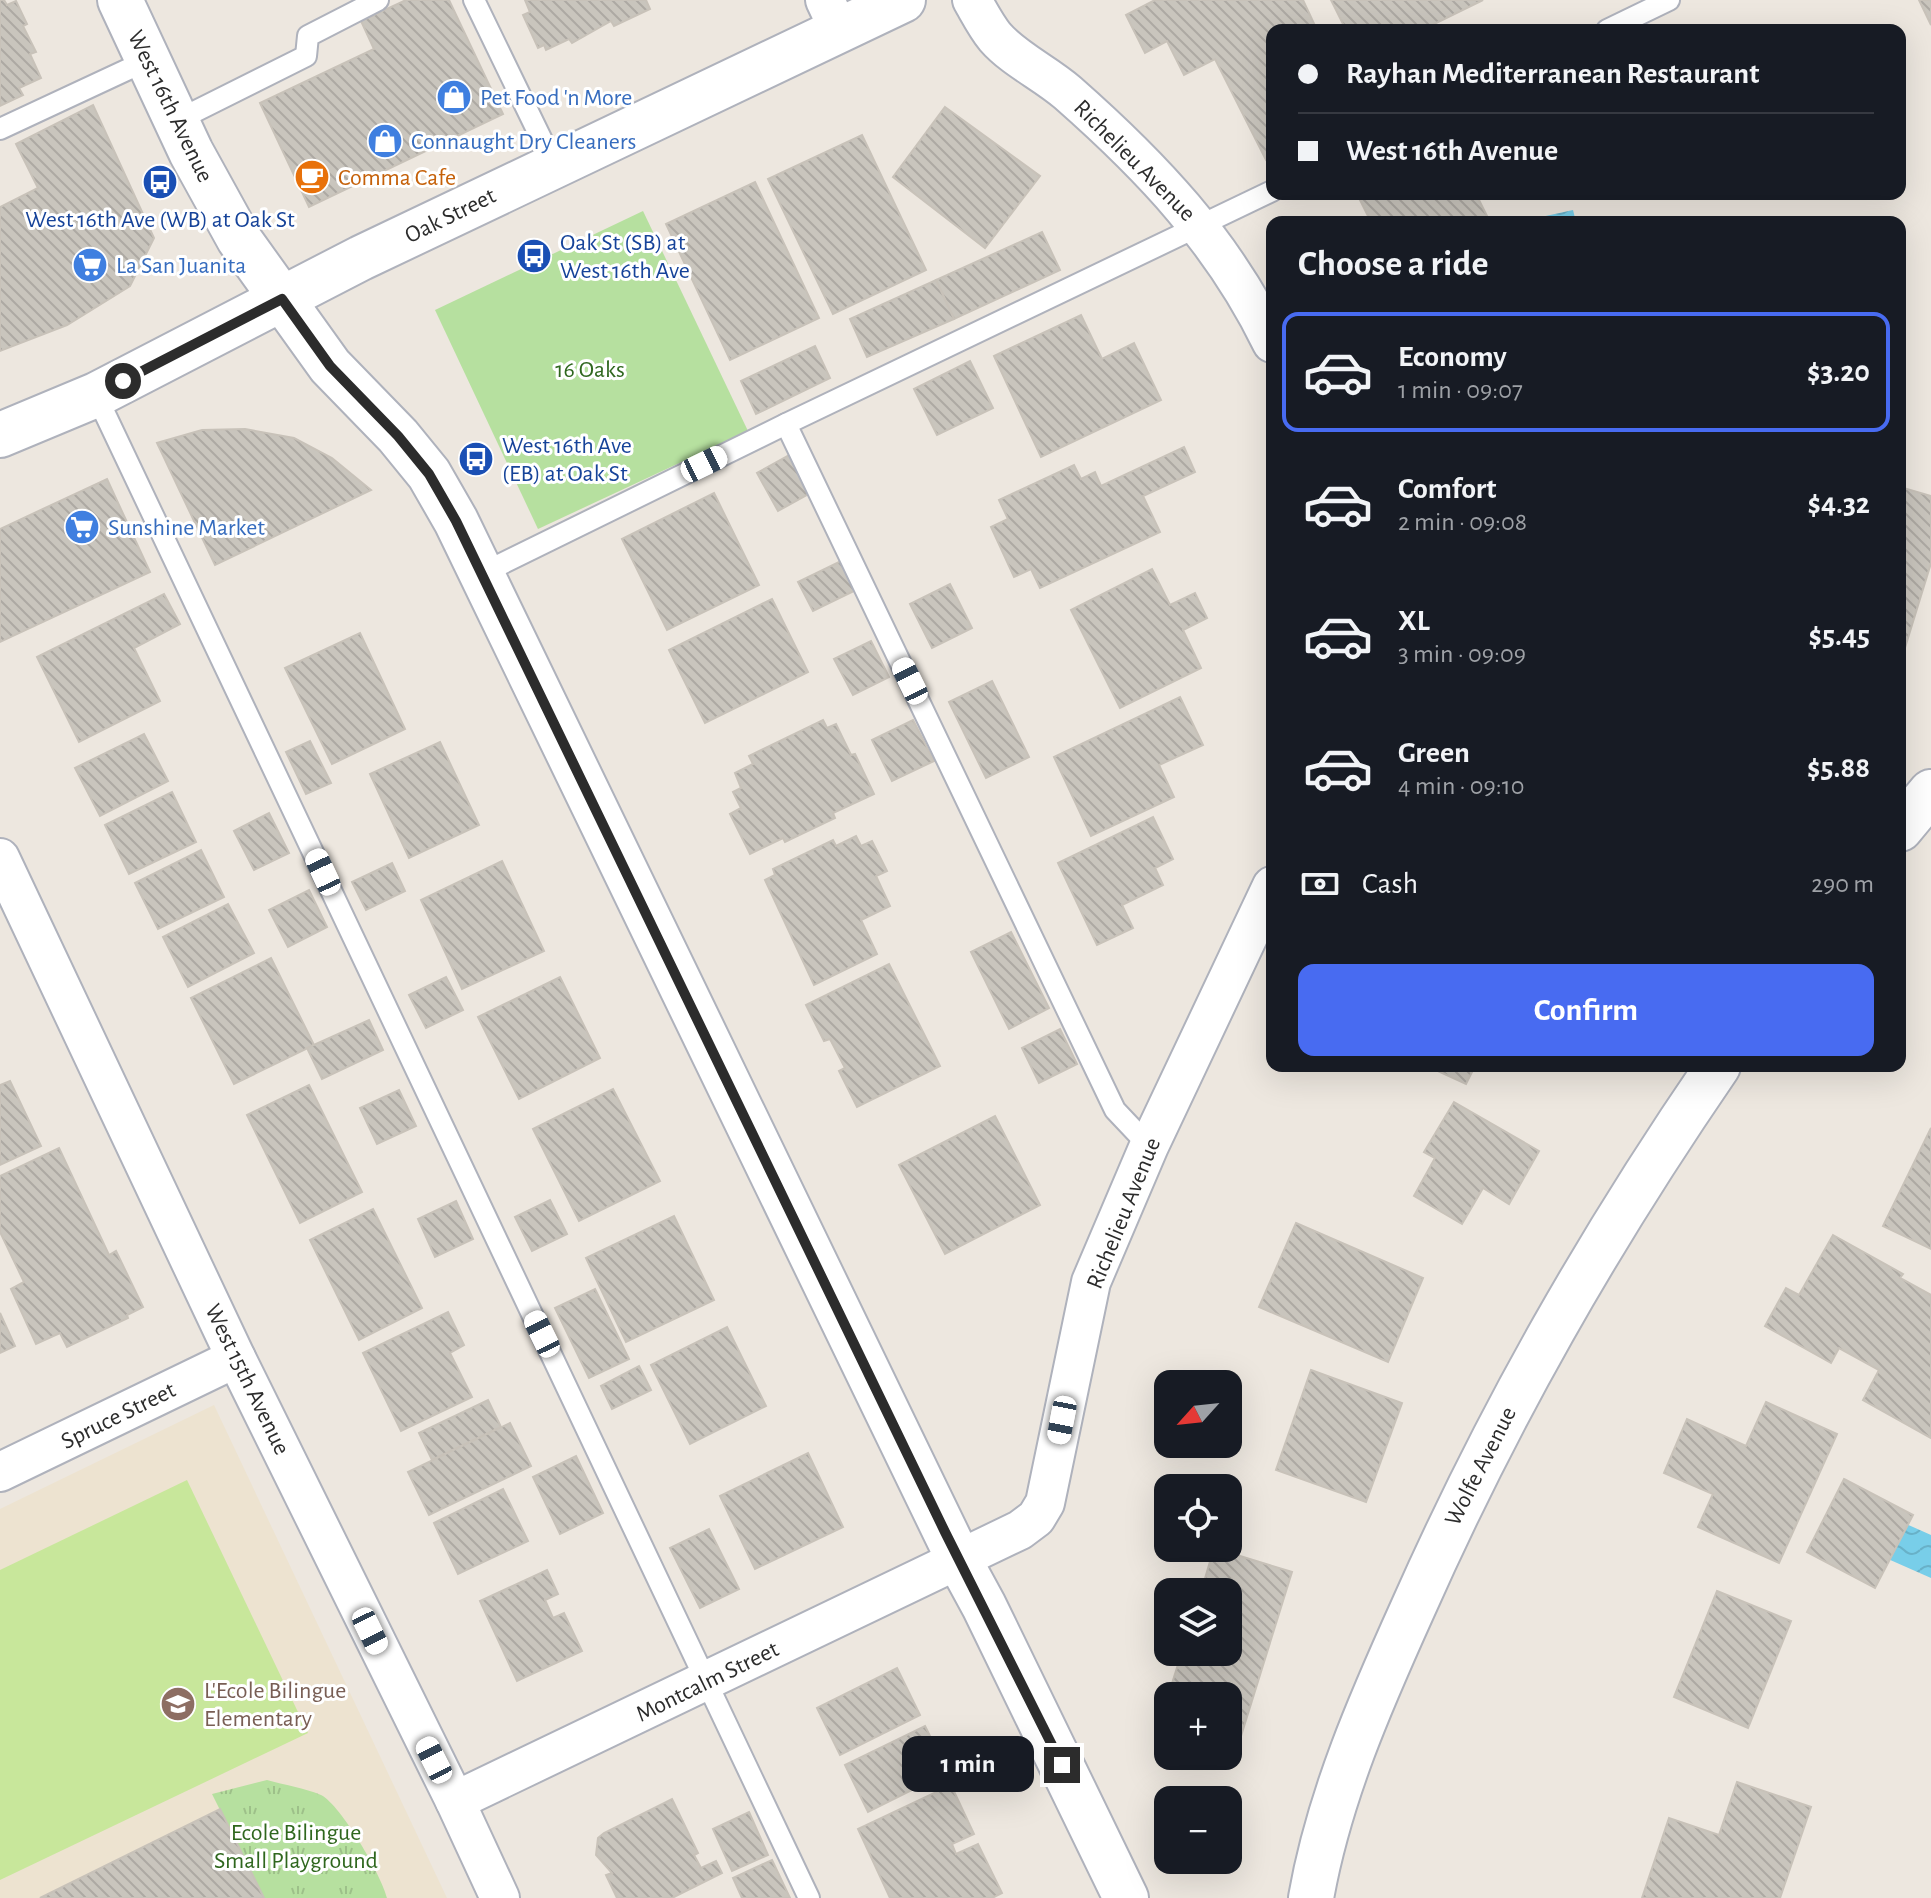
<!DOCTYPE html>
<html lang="en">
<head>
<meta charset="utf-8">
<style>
  :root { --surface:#171b24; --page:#20242c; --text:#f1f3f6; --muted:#9ea1a6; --line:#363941; --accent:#486bf1 }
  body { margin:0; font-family:"Alegreya Sans",sans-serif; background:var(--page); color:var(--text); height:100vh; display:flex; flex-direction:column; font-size:30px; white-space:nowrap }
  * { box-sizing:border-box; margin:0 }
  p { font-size:26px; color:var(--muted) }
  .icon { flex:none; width:44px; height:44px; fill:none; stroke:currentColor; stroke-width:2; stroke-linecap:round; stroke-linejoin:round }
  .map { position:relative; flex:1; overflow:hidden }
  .side { position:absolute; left:1266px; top:216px; width:640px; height:856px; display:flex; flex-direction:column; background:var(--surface); border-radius:16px; box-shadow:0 8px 32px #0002 }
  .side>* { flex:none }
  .banner { position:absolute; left:1266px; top:24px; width:640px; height:176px; border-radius:16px; box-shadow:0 8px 32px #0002; display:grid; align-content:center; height:176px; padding:0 32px; background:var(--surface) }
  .needle { width:52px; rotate:243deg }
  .buttons { position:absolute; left:1154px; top:1370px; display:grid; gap:16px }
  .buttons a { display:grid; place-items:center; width:88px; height:88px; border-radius:16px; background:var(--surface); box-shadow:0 8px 32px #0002; font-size:40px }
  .end { position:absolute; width:36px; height:36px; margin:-18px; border:10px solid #2c2c2c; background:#fff; box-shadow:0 0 0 4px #fff }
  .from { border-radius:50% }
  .bubble { position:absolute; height:56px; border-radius:16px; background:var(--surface); box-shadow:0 8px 32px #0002; font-size:26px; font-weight:600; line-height:56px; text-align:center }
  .car { position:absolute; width:24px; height:48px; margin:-24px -12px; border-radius:10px; box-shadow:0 0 6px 2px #0007; background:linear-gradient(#fff 24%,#345 0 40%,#fff 0 76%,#345 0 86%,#fff 0) }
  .banner b { display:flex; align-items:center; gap:28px; height:76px; font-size:30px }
  .banner b+b { border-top:2px solid var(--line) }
  .banner i { width:20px; height:20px; background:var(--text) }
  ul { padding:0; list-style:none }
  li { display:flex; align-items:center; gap:24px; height:120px; margin:0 16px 12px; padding:0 16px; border:4px solid transparent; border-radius:16px }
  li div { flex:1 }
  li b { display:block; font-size:30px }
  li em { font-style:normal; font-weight:600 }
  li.current { border-color:var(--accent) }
  li>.icon { width:72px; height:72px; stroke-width:1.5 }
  h2 { padding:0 32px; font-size:36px; line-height:96px }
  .pay { display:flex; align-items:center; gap:20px; height:88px; padding:0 32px; font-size:30px }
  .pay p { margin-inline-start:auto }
  .button { display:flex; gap:16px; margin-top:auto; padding:16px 32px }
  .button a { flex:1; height:92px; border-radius:16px; background:var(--accent); color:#fff; font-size:32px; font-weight:600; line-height:92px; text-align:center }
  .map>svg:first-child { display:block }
  .education { fill:#ede3d0 }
  .park { fill:url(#park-tufts) }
  .garden { fill:#b6e09f }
  .pitch { fill:#c8e79b }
  .water { fill:url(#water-waves) }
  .building { fill:url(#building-back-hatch); stroke:#c8c2b9; stroke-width:2 }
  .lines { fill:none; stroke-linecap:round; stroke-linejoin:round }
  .lane-casing { stroke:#afb2bc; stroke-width:24 }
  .street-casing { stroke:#afb2bc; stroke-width:42 }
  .secondary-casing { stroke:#afb2bc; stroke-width:48 }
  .lane { stroke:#fff; stroke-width:20 }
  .street { stroke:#fff; stroke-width:38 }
  .secondary { stroke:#fff; stroke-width:44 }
  .route { stroke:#2c2c2c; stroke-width:10 }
  .labels { text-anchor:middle; stroke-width:6; stroke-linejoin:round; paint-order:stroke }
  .shop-label { font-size:24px; fill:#366cbe; stroke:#fff; text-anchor:start }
  .street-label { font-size:24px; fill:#2c2c2c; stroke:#fff }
  .food-label { font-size:24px; fill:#c56008; stroke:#fff; text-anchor:start }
  .transit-label { font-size:24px; fill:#164399; stroke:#fff; text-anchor:start }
  .park-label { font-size:24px; fill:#2f671e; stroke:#fff }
  .education-label { font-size:24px; fill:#785e54; stroke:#fff; text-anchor:start }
</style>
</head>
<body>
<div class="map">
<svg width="1931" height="1898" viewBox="0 0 1931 1898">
  <defs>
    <pattern id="park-tufts" width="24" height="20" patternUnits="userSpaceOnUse" patternTransform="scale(2)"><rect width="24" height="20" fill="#b6e09f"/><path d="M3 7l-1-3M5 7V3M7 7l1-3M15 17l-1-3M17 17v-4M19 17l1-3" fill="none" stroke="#9dc089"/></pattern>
    <pattern id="water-waves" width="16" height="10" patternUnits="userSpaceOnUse" patternTransform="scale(2)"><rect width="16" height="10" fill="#78cee9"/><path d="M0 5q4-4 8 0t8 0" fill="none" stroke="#68b1c8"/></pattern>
    <pattern id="building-back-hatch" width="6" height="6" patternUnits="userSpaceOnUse" patternTransform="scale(2)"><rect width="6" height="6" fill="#c9c5bd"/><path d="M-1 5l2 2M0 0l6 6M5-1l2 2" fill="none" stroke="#ada9a3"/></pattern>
  </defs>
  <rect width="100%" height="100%" fill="#ede7df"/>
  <polygon class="education" points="214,1405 447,1898 0,1898 0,1509"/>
  <path class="park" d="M267,1780C284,1785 305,1788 321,1795C341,1805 382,1876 387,1898H264L212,1794Z"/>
  <polygon class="garden" points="643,211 748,431 538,529 435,310"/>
  <polygon class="pitch" points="187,1480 308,1733 0,1880 0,1570"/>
  <g class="water">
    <polygon points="1573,210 1576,222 1518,222"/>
    <polygon points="1904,1523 1931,1535 1931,1578 1888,1559"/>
  </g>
  <g class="building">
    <polygon points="0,0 4,0 7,5 16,1 27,24 23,26 36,52 30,54 41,78 19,88 23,95 0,106"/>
    <polygon points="406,0 449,0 503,114 309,207 260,103 374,49 361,21"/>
    <polygon points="525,0 646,0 650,9 614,26 611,21 572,43 569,39 546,50 544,45 538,48 523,15 530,12"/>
    <polygon points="1155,0 1303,0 1317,30 1272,30 1272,157 1266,160 1215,59 1184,75 1167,41 1145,53 1126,15"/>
    <polygon points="1331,0 1483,0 1422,30 1346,30"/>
    <polygon points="1919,0 1931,0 1931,25"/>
    <polygon points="93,105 154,238 130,286 67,325 0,351 0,207 38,188 16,144"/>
    <polygon points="945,107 1040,176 985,248 893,177"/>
    <polygon points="862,135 926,270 833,314 768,179"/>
    <polygon points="755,182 819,318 730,360 666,224"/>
    <polygon points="1357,194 1476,194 1490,222 1371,222"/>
    <polygon points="1042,232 1060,270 954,319 936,280"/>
    <polygon points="936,280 954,319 867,357 850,319"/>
    <polygon points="1081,315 1102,359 1134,343 1161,400 1041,457 994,356"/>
    <polygon points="815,346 830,378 756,414 741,381"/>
    <polygon points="970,361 993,408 937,435 914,389"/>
    <polygon points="245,429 294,438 332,458 371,490 215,565 157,443 202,430"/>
    <polygon points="1184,447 1195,472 1143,496 1160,532 1040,588 1031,569 1014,577 991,527 1008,519 999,500 1074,465 1081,479 1095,472 1101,486"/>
    <polygon points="791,454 812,492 778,511 757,473"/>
    <polygon points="107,479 150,572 0,642 0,529"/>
    <polygon points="1900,487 1931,496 1931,563 1900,664"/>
    <polygon points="714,493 759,585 667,630 622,539"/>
    <polygon points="843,560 858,589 813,611 798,582"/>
    <polygon points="1152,569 1170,605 1195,593 1207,618 1183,630 1201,668 1120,708 1071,610"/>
    <polygon points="950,584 972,628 932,648 910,604"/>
    <polygon points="164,594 180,624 134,648 160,701 79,742 37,657"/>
    <polygon points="772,599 808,672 705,723 669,650"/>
    <polygon points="360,633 405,729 332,764 285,668"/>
    <polygon points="871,641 889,677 853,695 834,659"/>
    <polygon points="992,681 1029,757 986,778 949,702"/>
    <polygon points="1180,697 1203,745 1159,765 1174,797 1091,836 1054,757"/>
    <polygon points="823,720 827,728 836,724 851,755 855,754 874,794 833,813 835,818 785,842 783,838 750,854 730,814 741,808 733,792 741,788 735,773 753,764 749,756"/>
    <polygon points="913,720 934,761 892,781 872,740"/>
    <polygon points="144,734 168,781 100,816 75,768"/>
    <polygon points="310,741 331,783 306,794 286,752"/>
    <polygon points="440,742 479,825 409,858 370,774"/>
    <polygon points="172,792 196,842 129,874 105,825"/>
    <polygon points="269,813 289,853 254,870 234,831"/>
    <polygon points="1153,817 1173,859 1155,868 1163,885 1122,905 1133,928 1097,945 1058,863"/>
    <polygon points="856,836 861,846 872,841 887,871 876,876 890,906 861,920 877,954 814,985 765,880 775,875 773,869 833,840 836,846"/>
    <polygon points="201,850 224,897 158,929 135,883"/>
    <polygon points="502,861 544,951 462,989 421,900"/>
    <polygon points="392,863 405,891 366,910 352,882"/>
    <polygon points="309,890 327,927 288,947 269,910"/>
    <polygon points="228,904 254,953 188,987 163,937"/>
    <polygon points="1011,932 1049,1008 1009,1029 971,952"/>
    <polygon points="271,958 314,1045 234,1084 191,998"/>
    <polygon points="889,964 940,1066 857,1107 839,1071 845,1068 830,1039 824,1041 806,1005"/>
    <polygon points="446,977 463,1010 426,1028 409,995"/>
    <polygon points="560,977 600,1058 519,1099 478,1017"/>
    <polygon points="369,1020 383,1050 322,1079 307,1048"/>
    <polygon points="1060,1029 1077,1064 1039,1083 1022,1048"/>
    <polygon points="1427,1066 1475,1066 1466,1084"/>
    <polygon points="10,1081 41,1146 0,1165 0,1085"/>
    <polygon points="309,1085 362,1192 300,1223 247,1115"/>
    <polygon points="613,1089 660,1181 579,1221 533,1129"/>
    <polygon points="399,1090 416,1126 377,1144 360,1108"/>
    <polygon points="1454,1102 1539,1151 1509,1204 1483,1188 1462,1224 1414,1196 1435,1158 1424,1152"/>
    <polygon points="995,1116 1040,1205 945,1254 899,1165"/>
    <polygon points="1931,1128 1931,1249 1883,1226"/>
    <polygon points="59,1148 109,1255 116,1251 143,1307 127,1315 128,1318 67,1347 60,1333 36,1344 11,1289 24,1282 0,1232 0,1176"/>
    <polygon points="550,1200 567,1234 532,1251 515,1217"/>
    <polygon points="456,1201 473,1239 435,1257 418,1219"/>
    <polygon points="373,1209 422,1308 359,1340 310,1240"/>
    <polygon points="674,1216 714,1300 626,1342 586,1258"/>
    <polygon points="1296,1223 1423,1278 1388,1362 1259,1307"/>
    <polygon points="1833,1235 1903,1274 1900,1278 1931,1295 1931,1438 1863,1400 1879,1370 1839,1348 1831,1363 1765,1326 1786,1288 1799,1295"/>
    <polygon points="595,1289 629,1359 589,1378 555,1308"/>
    <polygon points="448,1312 464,1345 450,1353 472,1397 401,1431 363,1353"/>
    <polygon points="0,1313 15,1346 0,1353"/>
    <polygon points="727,1327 766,1406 690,1444 651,1365"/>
    <polygon points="639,1366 651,1390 612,1409 601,1386"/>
    <polygon points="1311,1370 1402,1403 1366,1502 1276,1470"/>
    <polygon points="488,1400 501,1427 432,1460 419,1433"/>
    <polygon points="1766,1402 1837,1434 1779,1563 1698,1527 1713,1494 1664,1473 1687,1419 1746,1446"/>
    <polygon points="510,1423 531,1466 429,1515 408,1472"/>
    <polygon points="808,1453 843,1527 755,1569 720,1496"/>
    <polygon points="576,1456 603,1513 560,1534 533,1477"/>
    <polygon points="1844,1479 1913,1515 1875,1588 1807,1552"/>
    <polygon points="503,1489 528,1541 458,1574 434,1523"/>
    <polygon points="709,1529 739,1589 700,1608 670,1548"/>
    <polygon points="1214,1548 1292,1572 1241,1736 1228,1732 1228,1696 1168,1696 1182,1652 1228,1652 1228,1592 1201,1592"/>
    <polygon points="547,1570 558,1594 545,1600 553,1618 564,1613 582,1651 517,1681 480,1601"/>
    <polygon points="1717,1591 1791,1621 1748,1728 1674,1697"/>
    <polygon points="897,1668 920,1715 840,1755 817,1708"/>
    <polygon points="925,1726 948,1772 868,1812 845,1765"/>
    <polygon points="1737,1782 1811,1807 1780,1898 1642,1898 1669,1818 1719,1835"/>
    <polygon points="951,1785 974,1834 952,1844 956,1854 978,1844 1002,1893 992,1898 890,1898 858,1829"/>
    <polygon points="672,1799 698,1853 694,1855 701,1868 716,1861 722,1873 672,1898 617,1898 606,1875 612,1873 596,1855 598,1838 604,1833"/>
    <polygon points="220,1809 264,1898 40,1898"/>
    <polygon points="749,1812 768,1855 732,1871 713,1829"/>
    <polygon points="772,1860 790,1898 742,1898 733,1878"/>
  </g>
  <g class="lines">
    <defs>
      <g id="lane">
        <polyline points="474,0 554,165"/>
        <polyline points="1607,30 1669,0"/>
        <polyline points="176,121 306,56 308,36 378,0"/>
        <polyline points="0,129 148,60"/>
        <polyline points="96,395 809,1898"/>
        <polyline points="786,424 1115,1110 1149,1146"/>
        <polyline points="481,574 786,424 1272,191"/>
      </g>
      <g id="street">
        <polyline points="825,0 839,30"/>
        <path d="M972,0C979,12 986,26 995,37C1014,59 1045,73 1068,93C1152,167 1223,242 1272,343"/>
        <polyline points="0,858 236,1358 455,1801 500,1898"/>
        <polyline points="0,1472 236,1358"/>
        <polyline points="455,1801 1020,1530 1036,1518 1045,1503 1091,1282 1149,1146 1272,886"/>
      </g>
      <g id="secondary">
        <polyline points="120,0 191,152 239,239 330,366 398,436 429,474 456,521 959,1560 984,1606 1126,1898"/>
        <polyline points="0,435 96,395 361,258 903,0"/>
        <polyline points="1900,829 1931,792"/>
        <path d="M1311,1898C1329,1796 1371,1701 1413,1608C1499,1414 1598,1241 1718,1066"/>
      </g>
    </defs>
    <use href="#lane" class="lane-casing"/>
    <use href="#street" class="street-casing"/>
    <use href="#secondary" class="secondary-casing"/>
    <use href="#lane" class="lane"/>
    <use href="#street" class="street"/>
    <use href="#secondary" class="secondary"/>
  </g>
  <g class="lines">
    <polyline class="route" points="123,381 282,299 330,366 398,436 429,474 456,521 945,1532 1062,1765"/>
  </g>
  <defs>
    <symbol id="shop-disc" viewBox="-11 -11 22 22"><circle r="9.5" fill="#3f7fe0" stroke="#fff"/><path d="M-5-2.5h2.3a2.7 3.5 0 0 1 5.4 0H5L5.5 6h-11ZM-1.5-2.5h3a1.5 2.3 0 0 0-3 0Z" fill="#fff"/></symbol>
    <symbol id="cafe-disc" viewBox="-11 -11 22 22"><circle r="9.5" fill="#e8710a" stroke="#fff"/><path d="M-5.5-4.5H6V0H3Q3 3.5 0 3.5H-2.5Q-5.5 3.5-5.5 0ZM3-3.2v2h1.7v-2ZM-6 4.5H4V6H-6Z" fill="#fff"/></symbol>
    <symbol id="bus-disc" viewBox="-11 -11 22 22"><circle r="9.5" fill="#1a4fb4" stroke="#fff"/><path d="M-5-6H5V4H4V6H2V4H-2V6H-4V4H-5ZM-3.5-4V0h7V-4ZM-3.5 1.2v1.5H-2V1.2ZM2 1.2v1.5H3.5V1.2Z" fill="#fff"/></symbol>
    <symbol id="supermarket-disc" viewBox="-11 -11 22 22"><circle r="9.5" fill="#3f7fe0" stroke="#fff"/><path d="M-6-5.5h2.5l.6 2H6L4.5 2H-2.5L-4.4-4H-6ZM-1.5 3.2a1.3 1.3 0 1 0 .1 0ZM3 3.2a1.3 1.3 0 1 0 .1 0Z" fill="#fff"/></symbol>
    <symbol id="school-disc" viewBox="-11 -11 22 22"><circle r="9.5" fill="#8d6e63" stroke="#fff"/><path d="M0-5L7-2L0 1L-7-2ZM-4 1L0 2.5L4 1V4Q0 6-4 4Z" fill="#fff"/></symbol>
  </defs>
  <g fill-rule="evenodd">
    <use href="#shop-disc" x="434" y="77" width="40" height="40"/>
    <use href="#shop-disc" x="365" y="121" width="40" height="40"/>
    <use href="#cafe-disc" x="292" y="157" width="40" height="40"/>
    <use href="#bus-disc" x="140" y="162" width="40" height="40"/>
    <use href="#bus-disc" x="514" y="236" width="40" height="40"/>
    <use href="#supermarket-disc" x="70" y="245" width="40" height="40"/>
    <use href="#bus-disc" x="456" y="439" width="40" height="40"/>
    <use href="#supermarket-disc" x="62" y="507" width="40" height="40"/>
    <use href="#school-disc" x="158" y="1684" width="40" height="40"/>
  </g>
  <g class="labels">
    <g class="shop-label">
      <text x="480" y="105">Pet Food 'n More</text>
      <text x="411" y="149">Connaught Dry Cleaners</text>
      <text x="116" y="273">La San Juanita</text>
      <text x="108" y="535">Sunshine Market</text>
    </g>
    <g class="street-label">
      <text transform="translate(171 106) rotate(64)" y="8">West 16th Avenue</text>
      <text transform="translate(1135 160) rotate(45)" y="8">Richelieu Avenue</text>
      <text transform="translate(450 215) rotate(-26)" y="8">Oak Street</text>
      <text transform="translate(1123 1213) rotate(-68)" y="8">Richelieu Avenue</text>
      <text transform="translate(248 1379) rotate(64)" y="8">West 15th Avenue</text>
      <text transform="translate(118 1415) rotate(-26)" y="8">Spruce Street</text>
      <text transform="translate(1480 1466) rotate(-63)" y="8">Wolfe Avenue</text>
      <text transform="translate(707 1681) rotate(-26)" y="8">Montcalm Street</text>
    </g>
    <g class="food-label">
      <text x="338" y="185">Comma Cafe</text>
    </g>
    <g class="transit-label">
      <text x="160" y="227" text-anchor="middle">West 16th Ave (WB) at Oak St</text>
      <text x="560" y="250">Oak St (SB) at<tspan x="560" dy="28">West 16th Ave</tspan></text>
      <text x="502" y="453">West 16th Ave<tspan x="502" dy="28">(EB) at Oak St</tspan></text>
    </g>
    <g class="park-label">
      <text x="590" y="377">16 Oaks</text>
      <text x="296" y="1840">Ecole Bilingue<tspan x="296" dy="28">Small Playground</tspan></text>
    </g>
    <g class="education-label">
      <text x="204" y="1698">L'Ecole Bilingue<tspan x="204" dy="28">Elementary</tspan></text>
    </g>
  </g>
</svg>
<div class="buttons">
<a><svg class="needle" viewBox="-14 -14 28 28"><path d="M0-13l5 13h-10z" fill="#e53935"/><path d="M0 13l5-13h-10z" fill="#9ea1a6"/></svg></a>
<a><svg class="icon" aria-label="locate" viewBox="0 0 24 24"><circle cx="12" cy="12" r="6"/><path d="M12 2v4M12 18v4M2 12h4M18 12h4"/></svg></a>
<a><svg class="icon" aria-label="layers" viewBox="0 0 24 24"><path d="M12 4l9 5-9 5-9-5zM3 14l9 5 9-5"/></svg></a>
<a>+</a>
<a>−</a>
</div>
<i class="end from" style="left:123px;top:381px"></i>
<i class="end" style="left:1062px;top:1765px"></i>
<div class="bubble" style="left:902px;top:1736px;width:132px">1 min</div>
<i class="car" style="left:704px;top:464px;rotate:64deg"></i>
<i class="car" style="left:910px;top:681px;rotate:334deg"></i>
<i class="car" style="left:323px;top:872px;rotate:335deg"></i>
<i class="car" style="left:542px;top:1334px;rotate:334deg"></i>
<i class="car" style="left:1062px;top:1420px;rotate:191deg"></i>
<i class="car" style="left:370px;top:1631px;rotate:154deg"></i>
<i class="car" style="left:434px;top:1760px;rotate:333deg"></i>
<div class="banner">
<b><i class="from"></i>Rayhan Mediterranean Restaurant</b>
<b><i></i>West 16th Avenue</b>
</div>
<section class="side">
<h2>Choose a ride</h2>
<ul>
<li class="current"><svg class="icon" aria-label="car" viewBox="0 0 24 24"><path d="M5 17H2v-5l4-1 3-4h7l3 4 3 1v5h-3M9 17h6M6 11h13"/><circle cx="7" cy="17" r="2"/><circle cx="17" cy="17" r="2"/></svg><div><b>Economy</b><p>1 min · 09:07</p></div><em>$3.20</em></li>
<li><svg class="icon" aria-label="car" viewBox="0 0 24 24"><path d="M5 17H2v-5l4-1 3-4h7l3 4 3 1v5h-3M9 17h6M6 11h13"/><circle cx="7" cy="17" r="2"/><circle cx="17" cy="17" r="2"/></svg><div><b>Comfort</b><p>2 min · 09:08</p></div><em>$4.32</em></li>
<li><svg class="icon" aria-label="car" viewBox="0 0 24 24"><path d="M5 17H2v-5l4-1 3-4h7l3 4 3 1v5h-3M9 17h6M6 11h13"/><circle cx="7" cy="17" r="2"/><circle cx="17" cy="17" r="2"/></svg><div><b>XL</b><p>3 min · 09:09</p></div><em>$5.45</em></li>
<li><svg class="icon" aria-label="car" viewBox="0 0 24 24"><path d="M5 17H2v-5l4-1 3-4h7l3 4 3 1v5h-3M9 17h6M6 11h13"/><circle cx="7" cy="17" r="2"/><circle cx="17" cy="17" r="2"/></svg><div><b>Green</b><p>4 min · 09:10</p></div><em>$5.88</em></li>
</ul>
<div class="pay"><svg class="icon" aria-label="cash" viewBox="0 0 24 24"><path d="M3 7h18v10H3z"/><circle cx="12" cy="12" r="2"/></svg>Cash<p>290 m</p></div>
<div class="button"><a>Confirm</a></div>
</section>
</div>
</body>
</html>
